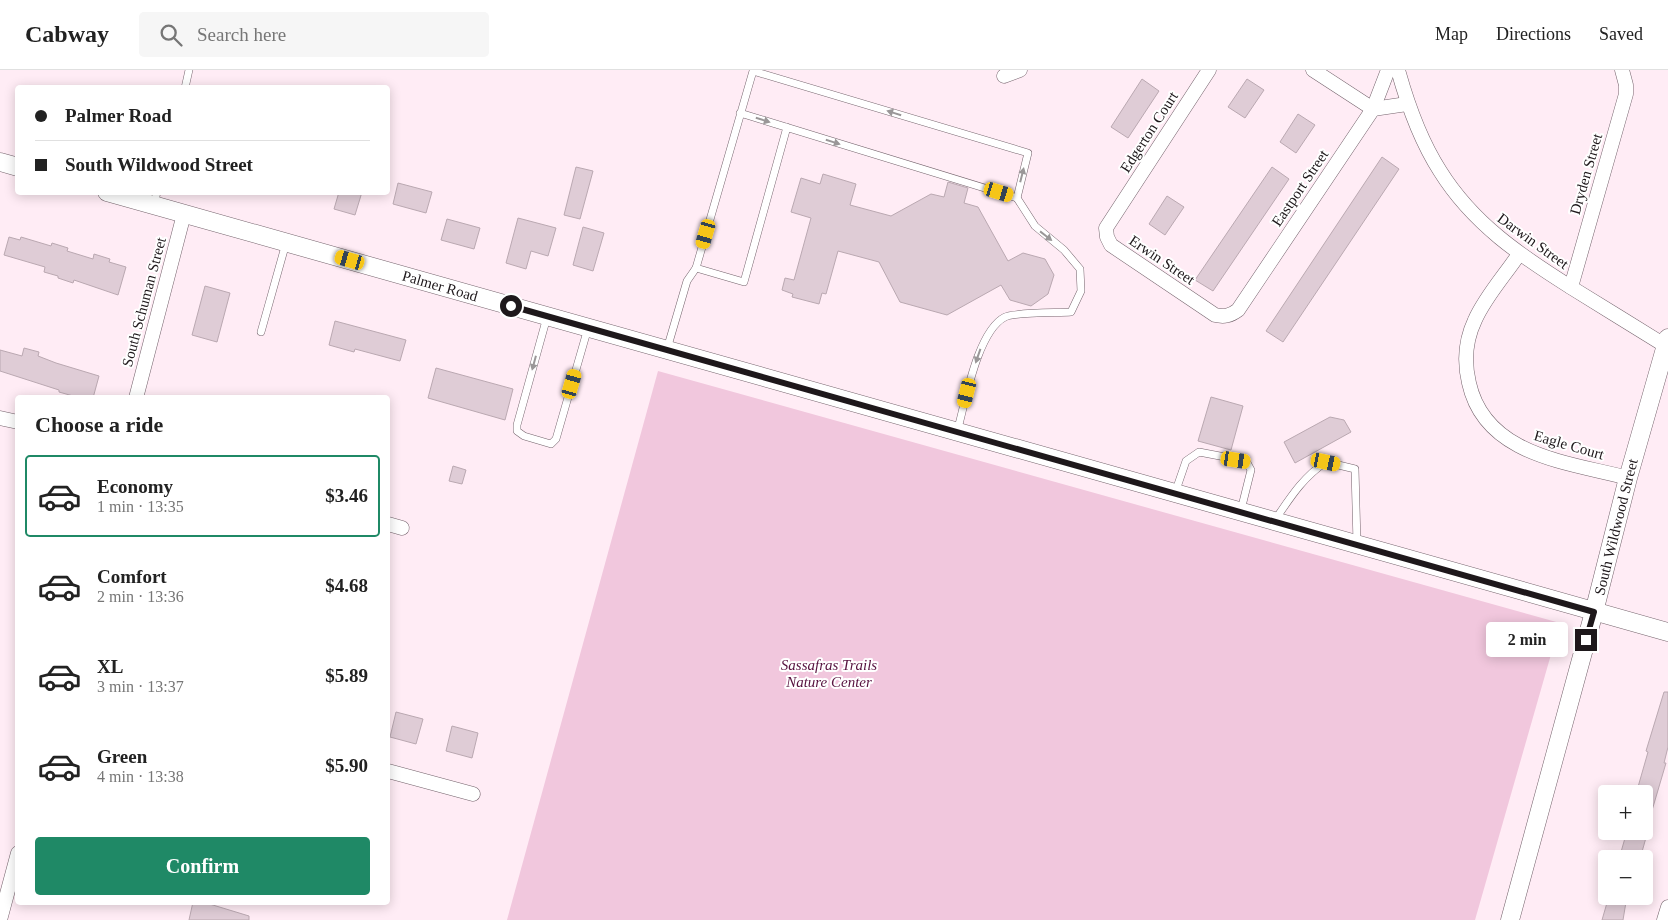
<!DOCTYPE html>
<html lang="en">
<head>
<meta charset="utf-8">
<style>
  :root { --surface:#fff; --page:#f6f6f6; --text:#222; --muted:#767676; --line:#e0e0e0; --accent:#1f8966 }
  body { margin:0; font-family:Georgia,serif; background:var(--page); color:var(--text); height:100vh; display:flex; flex-direction:column; font-size:19px; white-space:nowrap }
  * { box-sizing:border-box; margin:0 }
  p { font-size:16px; color:var(--muted) }
  .icon { flex:none; width:28px; height:28px; fill:none; stroke:currentColor; stroke-width:2; stroke-linecap:round; stroke-linejoin:round }
  .map { position:relative; flex:1; overflow:hidden }
  .details { position:absolute; left:15px; top:325px; width:375px; height:510px; display:flex; flex-direction:column; background:var(--surface); border-radius:5px; box-shadow:0 2px 12px #0003 }
  .details>* { flex:none }
  .hud { position:absolute; left:15px; top:15px; width:375px; height:110px; border-radius:5px; box-shadow:0 2px 12px #0003; display:grid; align-content:center; height:110px; padding:0 20px; background:var(--surface) }
  .controls { position:absolute; left:1598px; top:715px; display:grid; gap:10px }
  .controls a { display:grid; place-items:center; width:55px; height:55px; border-radius:5px; background:var(--surface); box-shadow:0 2px 12px #0003; font-size:25px }
  .end { position:absolute; width:22px; height:22px; margin:-11px; border:6px solid #1e181b; background:#fff; box-shadow:0 0 0 2px #fff }
  .from { border-radius:50% }
  .bubble { position:absolute; height:35px; border-radius:5px; background:var(--surface); box-shadow:0 2px 12px #0003; font-size:16px; font-weight:800; line-height:35px; text-align:center }
  .car { position:absolute; width:15px; height:30px; margin:-15px -8px; border-radius:6px; box-shadow:0 0 4px 1px #0007; background:linear-gradient(#f5c518 24%,#345 0 40%,#f5c518 0 76%,#345 0 86%,#f5c518 0) }
  .hud b { display:flex; align-items:center; gap:18px; height:48px; font-size:19px }
  .hud b+b { border-top:1px solid var(--line) }
  .hud i { width:12px; height:12px; background:var(--text) }
  ul { padding:0; list-style:none }
  li { display:flex; align-items:center; gap:15px; height:82px; margin:0 10px 8px; padding:0 10px; border:2px solid transparent; border-radius:5px }
  li div { flex:1 }
  li b { display:block; font-size:19px }
  li em { font-style:normal; font-weight:800 }
  li.active { border-color:var(--accent) }
  li>.icon { width:45px; height:45px; stroke-width:1.5 }
  h2 { padding:0 20px; font-size:22px; line-height:60px }
  .button { display:flex; gap:10px; margin-top:auto; padding:10px 20px }
  .button a { flex:1; height:58px; border-radius:5px; background:var(--accent); color:#fff; font-size:20px; font-weight:800; line-height:58px; text-align:center }
  header { display:flex; align-items:center; gap:30px; box-sizing:border-box; height:70px; padding:0 25px; background:var(--surface); border-bottom:1px solid var(--line) }
  header strong { font-size:24px }
  nav { display:flex; gap:28px; margin-inline-start:auto; font-size:18px }
  .search { width:350px; height:45px; background:var(--page); display:flex; align-items:center; gap:12px; box-sizing:border-box; padding:0 18px; border-radius:5px; color:var(--muted); font-size:19px }
  .map>svg:first-child { display:block }
  .green { fill:#f1c7dd }
  .building { fill:#dfccd6; stroke:#baa8b1 }
  .lines { fill:none; stroke-linecap:round; stroke-linejoin:round }
  .service-casing { stroke:#74636c; stroke-width:8 }
  .minor-casing { stroke:#74636c; stroke-width:15 }
  .tertiary-casing { stroke:#74636c; stroke-width:19 }
  .service { stroke:#fff; stroke-width:7 }
  .minor { stroke:#fff; stroke-width:14 }
  .tertiary { stroke:#fff; stroke-width:18 }
  .oneway { fill:#9a9798 }
  .route { stroke:#1e181b; stroke-width:6 }
  .labels { text-anchor:middle; stroke-width:4; stroke-linejoin:round; paint-order:stroke }
  .street-label { font-size:15px; fill:#1e181b; stroke:#fff }
  .park-label { font-size:15px; font-style:italic; fill:#57123f; stroke:#fff }
</style>
</head>
<body>
<header>
<strong>Cabway</strong>
<div class="search"><svg class="icon" aria-label="search" viewBox="0 0 24 24"><circle cx="10" cy="10" r="6"/><path d="M15 15l6 6"/></svg>Search here</div>
<nav><a>Map</a><a>Directions</a><a>Saved</a></nav>
</header>
<div class="map">
<svg width="1668" height="850" viewBox="0 0 1668 850">
  <rect width="100%" height="100%" fill="#ffecf5"/>
  <polygon class="green" points="658,301 1560,553 1475,850 507,850"/>
  <g class="building">
    <polygon points="1142,9 1159,21 1128,68 1111,57"/>
    <polygon points="1247,9 1264,20 1245,48 1228,37"/>
    <polygon points="1298,44 1315,55 1296,83 1280,72"/>
    <polygon points="1382,87 1399,99 1283,272 1266,261"/>
    <polygon points="576,97 593,101 580,149 564,145"/>
    <polygon points="1272,97 1289,109 1213,221 1195,210"/>
    <polygon points="823,104 856,114 850,135 891,146 931,124 944,127 948,112 968,118 964,133 978,137 1008,191 1023,183 1045,189 1054,205 1048,224 1031,236 1010,230 1001,215 947,245 900,232 879,192 838,181 826,224 822,223 819,234 792,227 793,224 782,220 785,208 794,210 811,148 791,142 801,108 820,114"/>
    <polygon points="398,113 432,122 426,143 393,134"/>
    <polygon points="339,122 362,122 355,145 334,139"/>
    <polygon points="1167,126 1184,137 1165,165 1149,154"/>
    <polygon points="518,148 556,158 548,186 531,181 526,199 506,193"/>
    <polygon points="447,149 480,158 474,179 441,170"/>
    <polygon points="583,157 604,163 593,201 573,195"/>
    <polygon points="9,167 20,170 21,167 51,176 52,173 68,178 67,181 93,189 94,184 110,189 109,192 126,197 118,225 74,210 73,213 58,208 58,206 44,202 45,197 4,185"/>
    <polygon points="205,216 230,223 217,272 192,265"/>
    <polygon points="335,251 406,270 400,291 355,279 354,282 329,275"/>
    <polygon points="24,278 39,282 38,286 56,293 99,306 93,328 80,328 59,322 59,320 0,301 0,280 22,286"/>
    <polygon points="436,298 513,319 505,350 428,328"/>
    <polygon points="1211,327 1243,336 1231,380 1198,371"/>
    <polygon points="1330,347 1344,350 1351,362 1295,393 1284,372"/>
    <polygon points="453,396 466,400 462,414 449,411"/>
    <polygon points="1664,622 1668,622 1668,677 1664,693 1666,693 1648,754 1644,753 1644,724 1636,724 1648,682 1646,681"/>
    <polygon points="396,642 423,649 416,674 390,667"/>
    <polygon points="452,656 478,663 472,688 446,681"/>
    <polygon points="1627,761 1646,761 1647,764 1640,789 1619,789"/>
    <polygon points="1609,826 1627,826 1623,850 1602,850"/>
    <polygon points="193,832 203,832 249,846 249,850 189,850"/>
  </g>
  <g class="lines">
    <defs>
      <g id="service">
        <polyline points="185,18 189,0"/>
        <polyline points="740,43 1017,128 1028,83 753,1 696,198 744,212 787,57"/>
        <polyline points="154,135 157,122"/>
        <polyline points="547,247 517,355 517,361 524,366 551,374 556,369 588,258"/>
        <polyline points="261,262 286,173"/>
        <polyline points="667,279 687,211 696,198"/>
        <path d="M957,362C965,334 977,261 1005,247C1015,242 1058,243 1071,242L1081,221L1080,199L1064,180L1035,156L1017,128"/>
        <polyline points="1175,423 1186,391 1199,382 1246,391 1251,400 1241,440"/>
        <path d="M1275,450C1290,428 1303,407 1326,392L1355,399L1357,473"/>
      </g>
      <g id="minor">
        <path d="M1209,0L1106,158L1107,167L1111,175L1215,245C1224,247 1230,246 1238,240L1373,39L1388,0"/>
        <polyline points="1313,0 1373,39 1407,34"/>
        <path d="M1398,0C1408,36 1420,70 1440,101C1473,154 1521,186 1572,218C1603,237 1635,257 1666,276"/>
        <polyline points="1004,6 1020,0"/>
        <path d="M1519,184C1505,205 1485,227 1475,250C1465,271 1464,292 1469,313C1485,386 1568,392 1628,408"/>
        <polyline points="1571,217 1626,24 1626,15 1622,0"/>
        <polyline points="136,328 184,144"/>
        <polyline points="0,348 18,352"/>
        <polyline points="388,454 402,458"/>
        <polyline points="388,701 473,724"/>
        <polyline points="0,850 18,783"/>
        <polyline points="1664,850 1668,837"/>
      </g>
      <g id="tertiary">
        <polyline points="0,92 18,97"/>
        <polyline points="107,122 1668,562"/>
        <polyline points="1510,850 1594,542 1628,408 1668,268"/>
      </g>
    </defs>
    <use href="#service" class="service-casing"/>
    <use href="#minor" class="minor-casing"/>
    <use href="#tertiary" class="tertiary-casing"/>
    <use href="#service" class="service"/>
    <use href="#minor" class="minor"/>
    <use href="#tertiary" class="tertiary"/>
  </g>
  <defs><path id="oneway-solid" d="M-6-.8H1V-3.2L6.5 0L1 3.2V.8H-6Z" transform="scale(1.25)"/></defs>
  <g class="oneway">
    <use href="#oneway-solid" transform="translate(894 43) rotate(-163)"/>
    <use href="#oneway-solid" transform="translate(763 50) rotate(17)"/>
    <use href="#oneway-solid" transform="translate(833 72) rotate(17)"/>
    <use href="#oneway-solid" transform="translate(1022 105) rotate(-76)"/>
    <use href="#oneway-solid" transform="translate(1046 166) rotate(38)"/>
    <use href="#oneway-solid" transform="translate(978 286) rotate(109)"/>
    <use href="#oneway-solid" transform="translate(534 293) rotate(105)"/>
  </g>
  <g class="lines">
    <polyline class="route" points="511,236 1594,542 1586,570"/>
  </g>
  <g class="labels">
    <g class="street-label">
      <text transform="translate(1149 62) rotate(-57)" y="5">Edgerton Court</text>
      <text transform="translate(1586 104) rotate(-74)" y="5">Dryden Street</text>
      <text transform="translate(1300 118) rotate(-56)" y="5">Eastport Street</text>
      <text transform="translate(1533 171) rotate(36)" y="5">Darwin Street</text>
      <text transform="translate(1162 190) rotate(34)" y="5">Erwin Street</text>
      <text transform="translate(440 216) rotate(16)" y="5">Palmer Road</text>
      <text transform="translate(144 232) rotate(-75)" y="5">South Schuman Street</text>
      <text transform="translate(1569 375) rotate(16)" y="5">Eagle Court</text>
      <text transform="translate(1616 457) rotate(-76)" y="5">South Wildwood Street</text>
    </g>
    <g class="park-label">
      <text x="829" y="600">Sassafras Trails<tspan x="829" dy="17">Nature Center</tspan></text>
    </g>
  </g>
</svg>
<div class="controls">
<a>+</a>
<a>−</a>
</div>
<i class="end from" style="left:511px;top:236px"></i>
<i class="end" style="left:1586px;top:570px"></i>
<div class="bubble" style="left:1486px;top:552px;width:82px">2 min</div>
<i class="car" style="left:999px;top:122px;rotate:107deg"></i>
<i class="car" style="left:706px;top:164px;rotate:196deg"></i>
<i class="car" style="left:350px;top:190px;rotate:286deg"></i>
<i class="car" style="left:572px;top:314px;rotate:16deg"></i>
<i class="car" style="left:967px;top:323px;rotate:194deg"></i>
<i class="car" style="left:1236px;top:390px;rotate:99deg"></i>
<i class="car" style="left:1326px;top:392px;rotate:102deg"></i>
<div class="hud">
<b><i class="from"></i>Palmer Road</b>
<b><i></i>South Wildwood Street</b>
</div>
<section class="details">
<h2>Choose a ride</h2>
<ul>
<li class="active"><svg class="icon" aria-label="car" viewBox="0 0 24 24"><path d="M5 17H2v-5l4-1 3-4h7l3 4 3 1v5h-3M9 17h6M6 11h13"/><circle cx="7" cy="17" r="2"/><circle cx="17" cy="17" r="2"/></svg><div><b>Economy</b><p>1 min · 13:35</p></div><em>$3.46</em></li>
<li><svg class="icon" aria-label="car" viewBox="0 0 24 24"><path d="M5 17H2v-5l4-1 3-4h7l3 4 3 1v5h-3M9 17h6M6 11h13"/><circle cx="7" cy="17" r="2"/><circle cx="17" cy="17" r="2"/></svg><div><b>Comfort</b><p>2 min · 13:36</p></div><em>$4.68</em></li>
<li><svg class="icon" aria-label="car" viewBox="0 0 24 24"><path d="M5 17H2v-5l4-1 3-4h7l3 4 3 1v5h-3M9 17h6M6 11h13"/><circle cx="7" cy="17" r="2"/><circle cx="17" cy="17" r="2"/></svg><div><b>XL</b><p>3 min · 13:37</p></div><em>$5.89</em></li>
<li><svg class="icon" aria-label="car" viewBox="0 0 24 24"><path d="M5 17H2v-5l4-1 3-4h7l3 4 3 1v5h-3M9 17h6M6 11h13"/><circle cx="7" cy="17" r="2"/><circle cx="17" cy="17" r="2"/></svg><div><b>Green</b><p>4 min · 13:38</p></div><em>$5.90</em></li>
</ul>
<div class="button"><a>Confirm</a></div>
</section>
</div>
</body>
</html>
